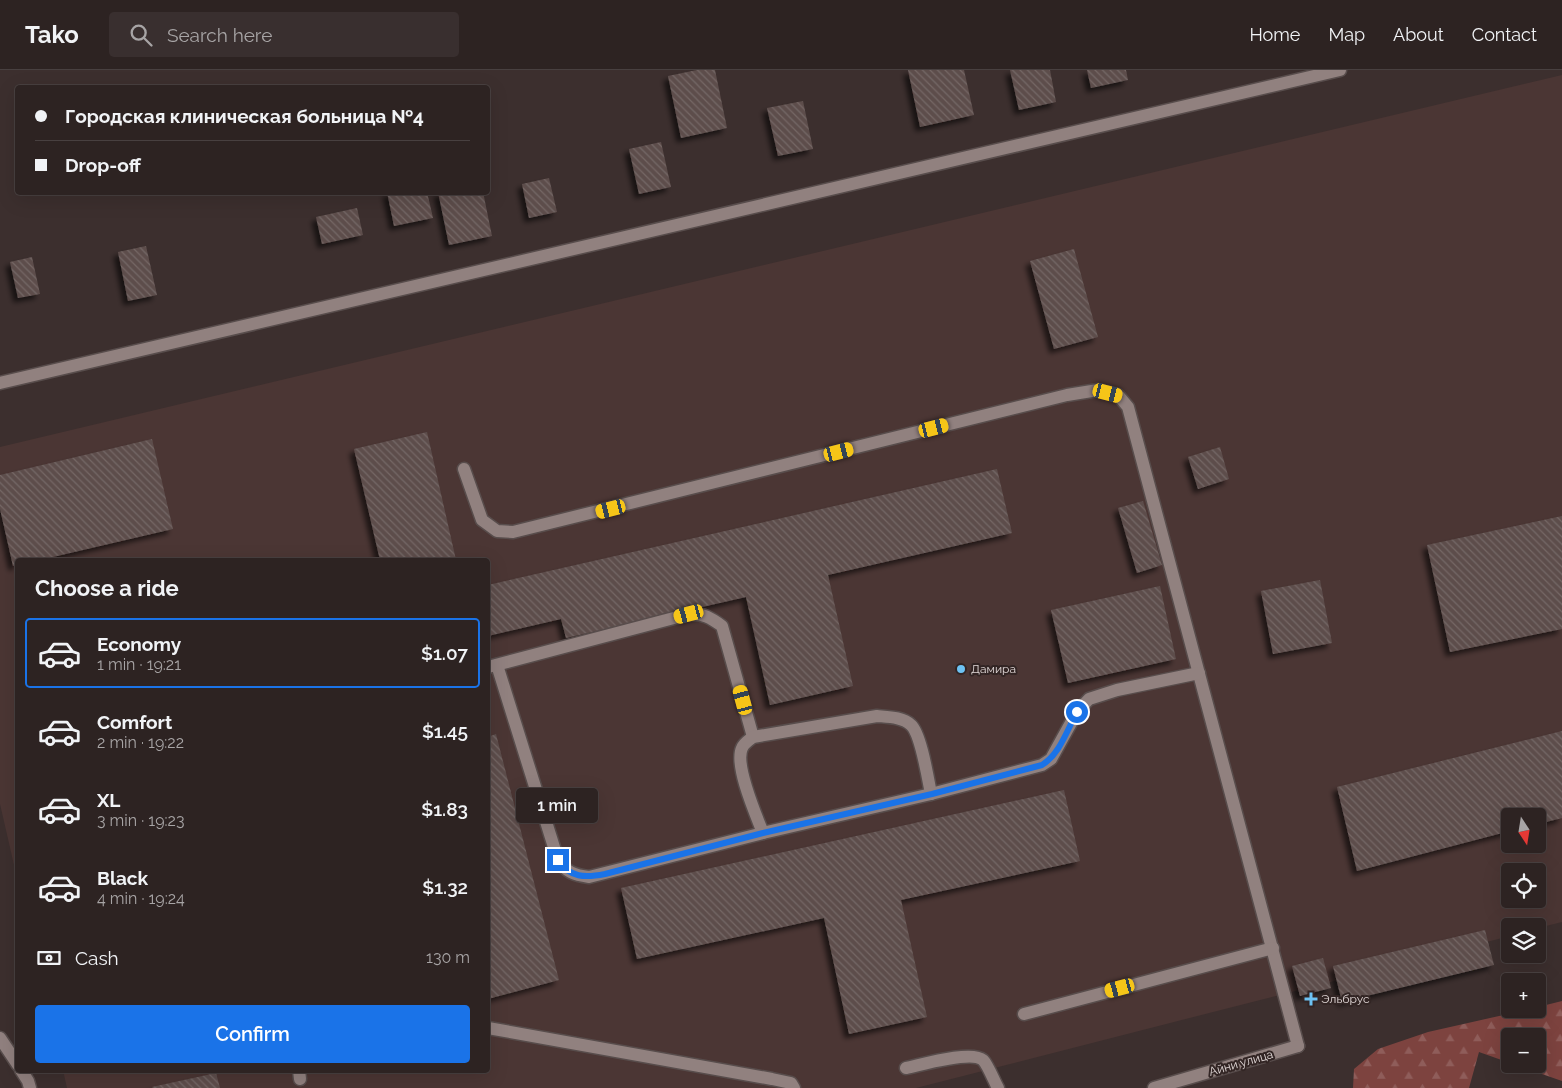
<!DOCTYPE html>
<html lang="en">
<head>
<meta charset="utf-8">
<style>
  :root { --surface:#2d2322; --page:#392f2f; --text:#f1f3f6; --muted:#a7a4a5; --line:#484040; --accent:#1a73e8 }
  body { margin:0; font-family:Raleway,sans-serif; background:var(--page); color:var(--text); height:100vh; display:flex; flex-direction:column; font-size:19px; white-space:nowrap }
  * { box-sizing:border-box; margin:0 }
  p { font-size:16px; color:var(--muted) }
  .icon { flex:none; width:28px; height:28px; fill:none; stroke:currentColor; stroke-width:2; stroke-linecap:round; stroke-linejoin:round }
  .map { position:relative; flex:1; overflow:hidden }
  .side { position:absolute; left:15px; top:488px; width:475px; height:515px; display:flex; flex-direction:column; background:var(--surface); border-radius:5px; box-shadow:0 5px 20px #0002,0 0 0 1px var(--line) }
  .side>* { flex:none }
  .hud { position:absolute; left:15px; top:15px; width:475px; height:110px; border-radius:5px; box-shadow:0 5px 20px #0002,0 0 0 1px var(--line); display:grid; align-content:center; height:110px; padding:0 20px; background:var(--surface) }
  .needle { width:32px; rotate:168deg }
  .controls { position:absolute; left:1501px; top:738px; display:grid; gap:10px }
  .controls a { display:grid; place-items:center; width:45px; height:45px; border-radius:5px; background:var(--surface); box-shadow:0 5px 20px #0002,0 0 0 1px var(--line); font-size:25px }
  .end { position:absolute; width:22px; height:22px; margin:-11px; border:6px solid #1a73e8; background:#fff; box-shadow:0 0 0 2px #fff }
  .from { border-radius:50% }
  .bubble { position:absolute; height:35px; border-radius:5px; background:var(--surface); box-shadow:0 5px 20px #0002,0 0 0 1px var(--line); font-size:16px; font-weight:600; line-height:35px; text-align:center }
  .car { position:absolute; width:15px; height:30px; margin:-15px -8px; border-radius:6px; box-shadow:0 0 4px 1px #0007; background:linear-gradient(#f5c518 24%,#345 0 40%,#f5c518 0 76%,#345 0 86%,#f5c518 0) }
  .hud b { display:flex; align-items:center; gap:18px; height:48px; font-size:19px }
  .hud b+b { border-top:1px solid var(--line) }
  .hud i { width:12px; height:12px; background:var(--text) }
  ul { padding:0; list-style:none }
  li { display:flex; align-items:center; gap:15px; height:70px; margin:0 10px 8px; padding:0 10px; border:2px solid transparent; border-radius:5px }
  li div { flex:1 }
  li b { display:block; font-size:19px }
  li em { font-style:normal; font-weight:600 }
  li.on { border-color:var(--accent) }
  li>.icon { width:45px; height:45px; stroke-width:1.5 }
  h2 { padding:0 20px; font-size:22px; line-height:60px }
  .pay { display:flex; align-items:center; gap:12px; height:55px; padding:0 20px; font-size:19px }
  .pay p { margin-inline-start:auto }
  .action { display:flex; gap:10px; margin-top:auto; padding:10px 20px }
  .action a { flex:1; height:58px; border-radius:5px; background:var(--accent); color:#fff; font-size:20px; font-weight:600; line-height:58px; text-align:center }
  header { display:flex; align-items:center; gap:30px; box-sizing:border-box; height:70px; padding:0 25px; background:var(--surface); border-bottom:1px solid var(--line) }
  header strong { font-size:24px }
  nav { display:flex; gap:28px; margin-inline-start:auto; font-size:18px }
  .search { width:350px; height:45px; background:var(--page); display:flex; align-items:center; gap:12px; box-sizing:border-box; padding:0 18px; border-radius:5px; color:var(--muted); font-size:19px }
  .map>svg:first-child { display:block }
  .built { fill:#4b3634; fill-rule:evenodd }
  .forest { fill:url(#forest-firs) }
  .building { fill:url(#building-back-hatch); filter:url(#shadow) }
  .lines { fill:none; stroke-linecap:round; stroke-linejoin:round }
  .service-casing { stroke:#584d4c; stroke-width:15 }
  .minor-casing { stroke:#584d4c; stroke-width:15 }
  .service { stroke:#91817f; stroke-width:12 }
  .minor { stroke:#91817f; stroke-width:12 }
  .route { stroke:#1a73e8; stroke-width:6 }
  .poi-dot { fill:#6dc2f3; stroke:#322524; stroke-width:2 }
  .labels { text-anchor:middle; stroke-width:4; stroke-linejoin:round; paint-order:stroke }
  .poi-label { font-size:12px; fill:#e0d7d6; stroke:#322524; text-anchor:start }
  .street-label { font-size:12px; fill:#e0d7d6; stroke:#322524 }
</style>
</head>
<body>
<header>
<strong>Tako</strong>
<div class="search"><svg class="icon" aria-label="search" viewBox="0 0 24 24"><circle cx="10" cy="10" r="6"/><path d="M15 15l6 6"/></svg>Search here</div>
<nav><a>Home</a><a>Map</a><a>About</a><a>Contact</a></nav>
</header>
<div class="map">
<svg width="1562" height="1018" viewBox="0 0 1562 1018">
  <defs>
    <pattern id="forest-firs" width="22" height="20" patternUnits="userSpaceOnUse" patternTransform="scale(1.25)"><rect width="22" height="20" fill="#7d433f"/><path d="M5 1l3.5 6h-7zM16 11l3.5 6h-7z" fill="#8f5d5a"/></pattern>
    <pattern id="building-back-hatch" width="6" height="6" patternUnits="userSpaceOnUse" patternTransform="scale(1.25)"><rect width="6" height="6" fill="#5d4e4c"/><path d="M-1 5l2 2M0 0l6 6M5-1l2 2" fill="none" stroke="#746765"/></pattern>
    <filter id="shadow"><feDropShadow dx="-4.5" dy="4.5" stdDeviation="2.5" flood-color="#0009"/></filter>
  </defs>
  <rect width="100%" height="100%" fill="#3c2f2e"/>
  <path class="built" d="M1562,5V852L1538,858V856H1510V866L916,1018H67L63,1000H488V490H18L17,808L0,734V377ZM1510,746H1538V774H1510ZM1510,801H1538V829H1510Z"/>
  <polygon class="forest" points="1562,931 1562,1011 1513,994 1538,994 1538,966 1510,966 1510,993 1479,982 1469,1018 1353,1018 1354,999 1378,979 1428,962 1530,939 1538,939 1538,937"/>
  <g class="building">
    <polygon points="697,0 715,0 727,58 681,68 668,6"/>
    <polygon points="908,0 964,0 974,45 920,57"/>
    <polygon points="1010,0 1050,0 1056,32 1019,40"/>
    <polygon points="1087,0 1126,0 1128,10 1091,18"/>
    <polygon points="803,31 813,79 778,86 767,38"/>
    <polygon points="661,72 671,117 639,124 629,79"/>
    <polygon points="549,108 557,142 529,148 522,114"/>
    <polygon points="387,122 427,122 433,148 394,156"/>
    <polygon points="438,122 483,122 492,166 449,175"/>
    <polygon points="357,138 363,165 322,174 316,147"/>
    <polygon points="146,176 157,225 128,231 118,182"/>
    <polygon points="1074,179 1098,267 1054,279 1030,191"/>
    <polygon points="32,187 40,224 18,228 10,192"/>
    <polygon points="427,362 456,490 380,490 354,379"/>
    <polygon points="152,369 173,459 40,490 18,490 18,495 13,496 0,439 0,405"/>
    <polygon points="1220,377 1229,409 1198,419 1188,387"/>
    <polygon points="997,399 1012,463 828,505 853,616 770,635 746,527 566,568 561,549 488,566 488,515"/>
    <polygon points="1143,431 1162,495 1137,503 1118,438"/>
    <polygon points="1562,446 1562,559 1450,582 1427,475"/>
    <polygon points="1320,510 1332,573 1273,584 1261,521"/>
    <polygon points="1160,516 1176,589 1068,613 1051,540"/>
    <polygon points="1562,661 1562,748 1538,754 1538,746 1510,746 1510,761 1357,801 1337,717"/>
    <polygon points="496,664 559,910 488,929 488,667"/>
    <polygon points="1064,720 1080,791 901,830 927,947 849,964 824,848 637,889 621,818"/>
    <polygon points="1485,860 1494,895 1342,932 1333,896"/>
    <polygon points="1323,888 1331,918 1300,926 1292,896"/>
    <polygon points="216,1003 220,1018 153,1018 152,1017"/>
  </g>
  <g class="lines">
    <defs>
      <g id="service">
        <polyline points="464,399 482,450 497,461 513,462 1067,325 1098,320 1118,325 1128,337 1298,976"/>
        <path d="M497,595L558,790C566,802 574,805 589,807L763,763L931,724L1042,695L1051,689L1077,642L1089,629L1117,620L1199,603"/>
        <path d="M488,597L689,544C703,543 711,548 722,556L753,667"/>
        <path d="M763,763C756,745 734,695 742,678C744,673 749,670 753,667L877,646C888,647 903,647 911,655C921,664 928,709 931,724"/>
        <polyline points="1024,944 1273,878"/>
        <polyline points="488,958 772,1009 791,1013 794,1018"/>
        <path d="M906,998C921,995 971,980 983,990C988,995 994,1011 998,1018"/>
        <polyline points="299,1000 300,1009"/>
      </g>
      <g id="minor">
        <polyline points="0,313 1340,0"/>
        <polyline points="0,968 18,995"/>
        <polyline points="21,1000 28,1011 30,1018"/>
        <polyline points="1154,1018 1298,976"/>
      </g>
    </defs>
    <use href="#service" class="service-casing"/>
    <use href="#minor" class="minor-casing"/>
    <use href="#service" class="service"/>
    <use href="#minor" class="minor"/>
  </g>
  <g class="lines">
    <path class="route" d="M558,790C570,808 585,808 605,804L763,763L932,724L1042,695C1060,684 1067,660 1077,642"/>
  </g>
  <g class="poi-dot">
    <circle cx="961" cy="599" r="5"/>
    <path d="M1308.5 921.5h5v5h5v5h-5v5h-5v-5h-5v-5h5z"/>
  </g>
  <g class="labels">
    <g class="poi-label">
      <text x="971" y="603">Дамира</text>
      <text x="1321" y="933">Эльбрус</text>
    </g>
    <g class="street-label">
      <text transform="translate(1241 993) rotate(-16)" y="4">Айни улица</text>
    </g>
  </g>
</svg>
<div class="controls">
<a><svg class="needle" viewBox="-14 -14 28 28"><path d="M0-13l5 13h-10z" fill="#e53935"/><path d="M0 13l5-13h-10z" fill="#a7a4a5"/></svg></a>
<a><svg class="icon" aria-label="locate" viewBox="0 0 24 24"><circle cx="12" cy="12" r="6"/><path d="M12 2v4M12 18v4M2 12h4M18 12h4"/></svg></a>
<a><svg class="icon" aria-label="layers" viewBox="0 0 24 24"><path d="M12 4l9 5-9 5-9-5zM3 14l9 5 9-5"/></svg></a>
<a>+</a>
<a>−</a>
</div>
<i class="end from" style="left:1077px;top:642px"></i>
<i class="end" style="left:558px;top:790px"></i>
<div class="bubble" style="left:516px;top:718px;width:82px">1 min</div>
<i class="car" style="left:1108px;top:323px;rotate:104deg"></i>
<i class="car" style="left:934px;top:358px;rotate:76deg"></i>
<i class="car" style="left:839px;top:382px;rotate:76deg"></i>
<i class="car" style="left:611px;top:439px;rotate:256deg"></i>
<i class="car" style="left:689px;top:544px;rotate:255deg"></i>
<i class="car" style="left:743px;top:630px;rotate:345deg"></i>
<i class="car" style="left:1120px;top:918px;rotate:255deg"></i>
<div class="hud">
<b><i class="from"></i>Городская клиническая больница №4</b>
<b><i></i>Drop-off</b>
</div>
<section class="side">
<h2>Choose a ride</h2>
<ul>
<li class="on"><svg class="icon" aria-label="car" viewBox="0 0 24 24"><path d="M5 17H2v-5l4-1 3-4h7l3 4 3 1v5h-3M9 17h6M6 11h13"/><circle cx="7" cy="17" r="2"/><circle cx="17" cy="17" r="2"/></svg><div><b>Economy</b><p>1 min · 19:21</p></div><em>$1.07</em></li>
<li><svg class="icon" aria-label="car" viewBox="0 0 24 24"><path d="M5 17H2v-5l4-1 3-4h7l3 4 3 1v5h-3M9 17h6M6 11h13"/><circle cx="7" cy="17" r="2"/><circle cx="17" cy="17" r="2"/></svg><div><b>Comfort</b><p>2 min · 19:22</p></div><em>$1.45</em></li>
<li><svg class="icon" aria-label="car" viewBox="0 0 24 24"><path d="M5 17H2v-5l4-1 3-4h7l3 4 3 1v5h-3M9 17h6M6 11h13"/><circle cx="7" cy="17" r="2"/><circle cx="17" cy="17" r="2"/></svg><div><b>XL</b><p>3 min · 19:23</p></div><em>$1.83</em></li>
<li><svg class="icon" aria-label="car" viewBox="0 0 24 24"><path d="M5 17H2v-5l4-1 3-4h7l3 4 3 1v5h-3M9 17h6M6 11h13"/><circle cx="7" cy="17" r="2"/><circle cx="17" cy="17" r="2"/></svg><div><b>Black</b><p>4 min · 19:24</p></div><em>$1.32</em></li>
</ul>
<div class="pay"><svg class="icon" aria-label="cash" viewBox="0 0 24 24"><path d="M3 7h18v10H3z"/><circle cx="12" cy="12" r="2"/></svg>Cash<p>130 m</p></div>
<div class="action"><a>Confirm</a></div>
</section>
</div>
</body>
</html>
